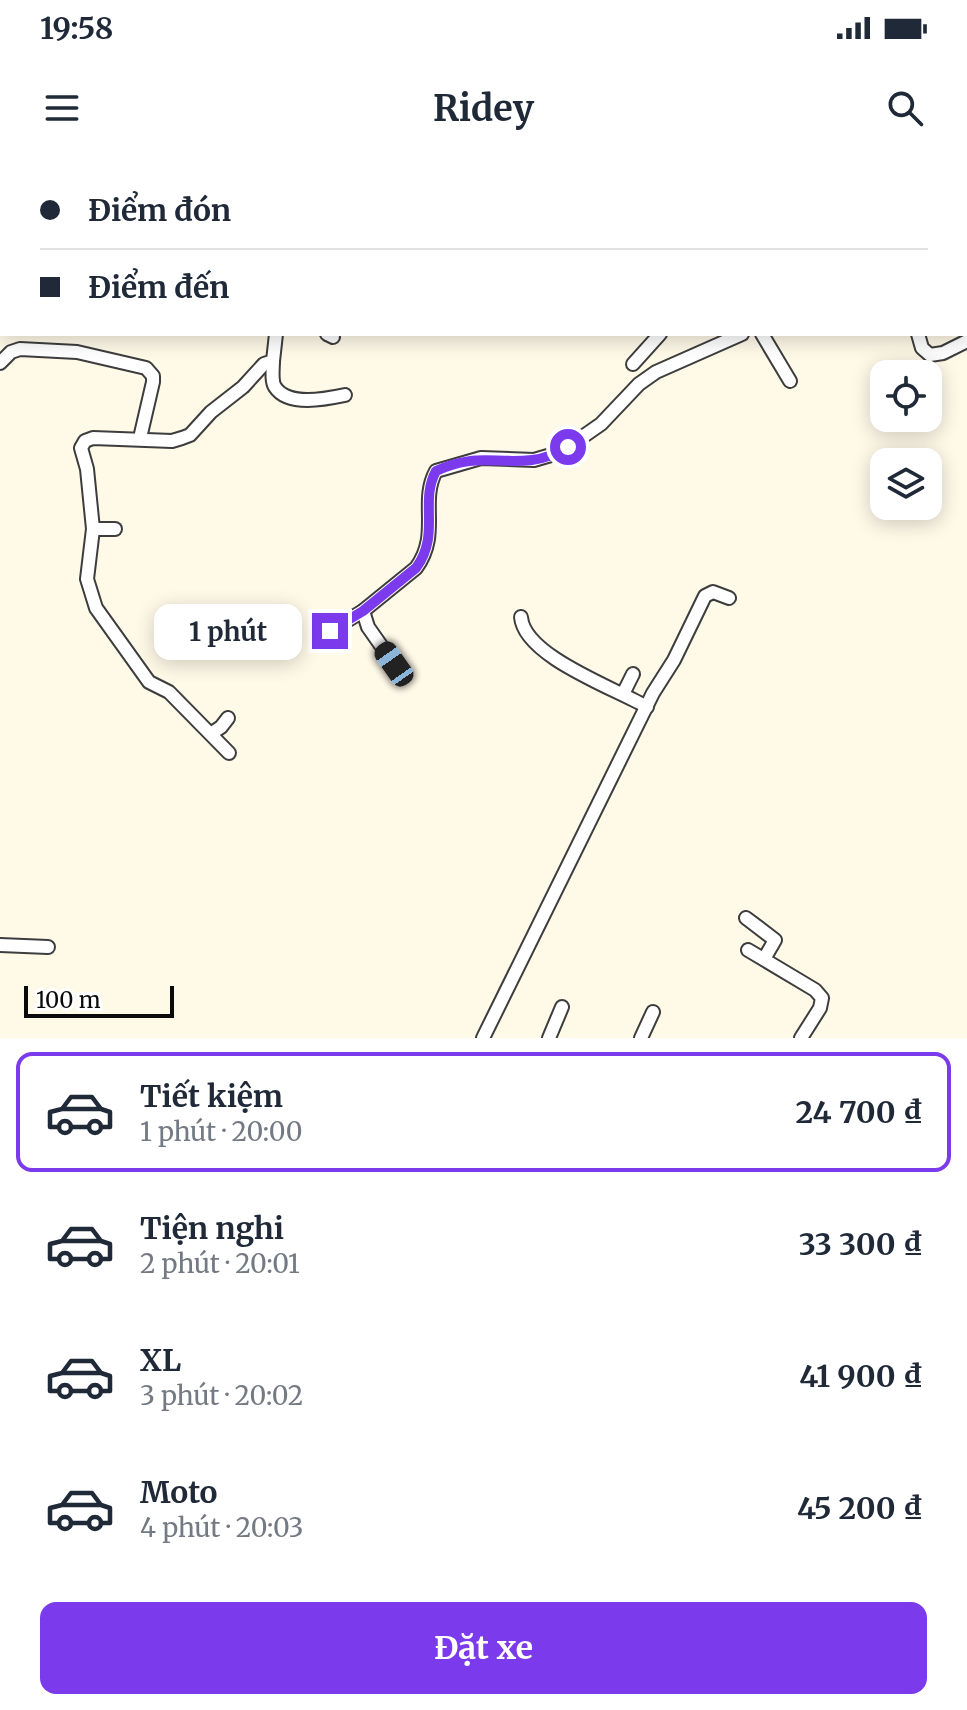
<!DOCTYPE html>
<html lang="vi">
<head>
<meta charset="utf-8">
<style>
  :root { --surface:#fff; --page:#f6f6f7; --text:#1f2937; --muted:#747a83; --line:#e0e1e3; --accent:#7c3aed }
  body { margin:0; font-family:Merriweather,serif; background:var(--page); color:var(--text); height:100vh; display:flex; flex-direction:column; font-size:30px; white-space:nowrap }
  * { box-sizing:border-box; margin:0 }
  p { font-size:26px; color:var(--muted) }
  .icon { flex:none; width:44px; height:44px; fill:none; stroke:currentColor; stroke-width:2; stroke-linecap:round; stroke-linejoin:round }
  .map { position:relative; height:878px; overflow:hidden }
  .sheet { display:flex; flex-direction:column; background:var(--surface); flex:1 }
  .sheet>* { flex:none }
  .guide { position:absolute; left:0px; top:0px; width:968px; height:176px; box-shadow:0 4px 20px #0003; display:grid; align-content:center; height:176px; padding:0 40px; background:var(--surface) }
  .fabs { position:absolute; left:870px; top:200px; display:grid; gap:16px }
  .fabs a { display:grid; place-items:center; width:72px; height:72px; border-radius:16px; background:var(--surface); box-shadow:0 4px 20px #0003; font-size:40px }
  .scale { position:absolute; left:24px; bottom:20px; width:150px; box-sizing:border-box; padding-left:8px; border:4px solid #0a0a0a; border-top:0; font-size:22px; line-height:28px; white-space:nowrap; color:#0a0a0a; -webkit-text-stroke:6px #fff; paint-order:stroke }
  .end { position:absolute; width:36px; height:36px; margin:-18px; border:10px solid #7c3aed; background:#fff; box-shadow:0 0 0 4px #fff }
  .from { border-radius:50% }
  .bubble { position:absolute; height:56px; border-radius:16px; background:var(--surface); box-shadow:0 4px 20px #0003; font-size:26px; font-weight:700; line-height:56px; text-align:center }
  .car { position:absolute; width:24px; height:48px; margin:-24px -12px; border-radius:10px; box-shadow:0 0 6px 2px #0007; background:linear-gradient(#222 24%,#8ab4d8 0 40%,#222 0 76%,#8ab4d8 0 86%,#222 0) }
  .guide b { display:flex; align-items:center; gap:28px; height:76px; font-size:30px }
  .guide b+b { border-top:2px solid var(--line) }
  .guide i { width:20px; height:20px; background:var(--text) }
  ul { padding:14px 0 0; list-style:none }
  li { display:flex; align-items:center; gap:24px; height:120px; margin:0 16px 12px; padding:0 24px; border:4px solid transparent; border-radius:16px }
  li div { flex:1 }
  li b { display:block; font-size:30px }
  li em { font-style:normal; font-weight:700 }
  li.active { border-color:var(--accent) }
  li>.icon { width:72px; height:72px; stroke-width:1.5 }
  .primary-button { display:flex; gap:16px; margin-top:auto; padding:16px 40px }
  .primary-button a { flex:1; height:92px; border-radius:16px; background:var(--accent); color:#fff; font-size:32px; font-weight:700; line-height:92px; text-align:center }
  .status { display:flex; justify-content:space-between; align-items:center; height:56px; padding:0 40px; background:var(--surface); direction:ltr }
  .status svg { height:22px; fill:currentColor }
  header { display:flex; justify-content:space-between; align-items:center; height:104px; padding:0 40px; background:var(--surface); font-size:36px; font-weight:700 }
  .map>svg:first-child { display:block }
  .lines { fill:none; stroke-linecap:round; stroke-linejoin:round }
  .minor-casing { stroke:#3d3d3d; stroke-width:16 }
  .minor { stroke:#fff; stroke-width:12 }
  .route { stroke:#7c3aed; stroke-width:10 }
</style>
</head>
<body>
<div class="status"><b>19:58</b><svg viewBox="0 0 49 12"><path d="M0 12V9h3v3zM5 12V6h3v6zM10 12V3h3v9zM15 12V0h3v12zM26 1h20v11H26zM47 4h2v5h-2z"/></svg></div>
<header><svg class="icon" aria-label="menu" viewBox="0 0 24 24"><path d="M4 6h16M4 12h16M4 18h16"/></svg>Ridey<svg class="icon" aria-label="search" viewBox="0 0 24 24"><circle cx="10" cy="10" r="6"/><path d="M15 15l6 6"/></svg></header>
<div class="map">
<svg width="967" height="878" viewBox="0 0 967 878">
  <rect width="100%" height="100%" fill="#fff9e8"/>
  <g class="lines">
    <defs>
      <g id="minor">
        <polyline points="114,0 115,2"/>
        <polyline points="161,0 169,2"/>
        <polyline points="221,0 222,2"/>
        <polyline points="520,0 521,2"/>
        <polyline points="915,0 916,2"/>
        <polyline points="179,2 188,0"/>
        <polyline points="545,2 550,0"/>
        <polyline points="889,2 890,0"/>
        <polyline points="966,90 967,90"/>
        <polyline points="966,118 967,118"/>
        <polyline points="966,137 967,138"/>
        <polyline points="327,174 333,177"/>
        <polyline points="762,174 790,221"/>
        <polyline points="918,174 922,188 930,195 943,193 967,181"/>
        <path d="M273,201C273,208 271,221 275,227C288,247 326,239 345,235"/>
        <polyline points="0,203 11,192 20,189 77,192 146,208 153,216 153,222 140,278"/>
        <polyline points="633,204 660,174"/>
        <polyline points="93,369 115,369"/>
        <polyline points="363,451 368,467 394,504"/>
        <path d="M521,457C524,496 614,528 647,547"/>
        <path d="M330,471L363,451L416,408C441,374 419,342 436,311L481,298L534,300L551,295L568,287L601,264L639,224L656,212L742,174"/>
        <polyline points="623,534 633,514"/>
        <polyline points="212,573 221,567 228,558"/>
        <polyline points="229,593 169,532 149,522 96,448 87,419 93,369 87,309 81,288 85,281 93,278 172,281 182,278 190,275 211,252 243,227 264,204 273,201 276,174"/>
        <polyline points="746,758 775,780 764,799"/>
        <polyline points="0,785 48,787"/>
        <polyline points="748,790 815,830 822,838 820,848 801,878"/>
        <polyline points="483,878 653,533 674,500 705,436 713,432 729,438"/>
        <polyline points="549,878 562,847"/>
        <polyline points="641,878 653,852"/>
      </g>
    </defs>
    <use href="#minor" class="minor-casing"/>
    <use href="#minor" class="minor"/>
  </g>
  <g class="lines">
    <path class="route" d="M330,471L363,451L416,408C441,374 419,342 436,311C475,293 494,304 532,300C545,299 556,293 568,287"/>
  </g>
</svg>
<div class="fabs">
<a><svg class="icon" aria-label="locate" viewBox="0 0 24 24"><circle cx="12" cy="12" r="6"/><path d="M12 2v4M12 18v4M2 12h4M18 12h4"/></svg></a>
<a><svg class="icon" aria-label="layers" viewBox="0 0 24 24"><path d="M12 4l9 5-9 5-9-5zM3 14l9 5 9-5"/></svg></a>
</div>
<div class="scale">100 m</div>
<i class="end from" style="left:568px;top:287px"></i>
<i class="end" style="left:330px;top:471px"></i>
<div class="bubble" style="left:154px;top:444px;width:148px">1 phút</div>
<i class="car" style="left:394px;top:504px;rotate:325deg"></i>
<div class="guide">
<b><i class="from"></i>Điểm đón</b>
<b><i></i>Điểm đến</b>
</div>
</div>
<section class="sheet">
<ul>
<li class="active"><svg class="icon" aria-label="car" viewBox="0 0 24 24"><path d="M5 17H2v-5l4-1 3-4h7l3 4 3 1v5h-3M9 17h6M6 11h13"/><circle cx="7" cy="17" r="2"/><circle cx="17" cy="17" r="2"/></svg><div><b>Tiết kiệm</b><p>1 phút · 20:00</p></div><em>24 700 ₫</em></li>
<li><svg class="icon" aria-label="car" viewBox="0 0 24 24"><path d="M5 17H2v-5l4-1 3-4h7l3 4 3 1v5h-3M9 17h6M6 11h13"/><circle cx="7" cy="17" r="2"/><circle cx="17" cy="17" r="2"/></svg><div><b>Tiện nghi</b><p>2 phút · 20:01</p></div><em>33 300 ₫</em></li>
<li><svg class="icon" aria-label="car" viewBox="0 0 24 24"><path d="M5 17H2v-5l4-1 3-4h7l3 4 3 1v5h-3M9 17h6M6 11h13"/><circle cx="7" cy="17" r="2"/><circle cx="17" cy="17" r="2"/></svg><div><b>XL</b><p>3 phút · 20:02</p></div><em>41 900 ₫</em></li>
<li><svg class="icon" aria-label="car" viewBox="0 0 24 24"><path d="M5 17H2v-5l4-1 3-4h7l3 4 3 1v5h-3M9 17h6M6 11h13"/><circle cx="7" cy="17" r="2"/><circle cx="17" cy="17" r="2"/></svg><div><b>Moto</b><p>4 phút · 20:03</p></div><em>45 200 ₫</em></li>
</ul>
<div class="primary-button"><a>Đặt xe</a></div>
</section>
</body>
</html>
